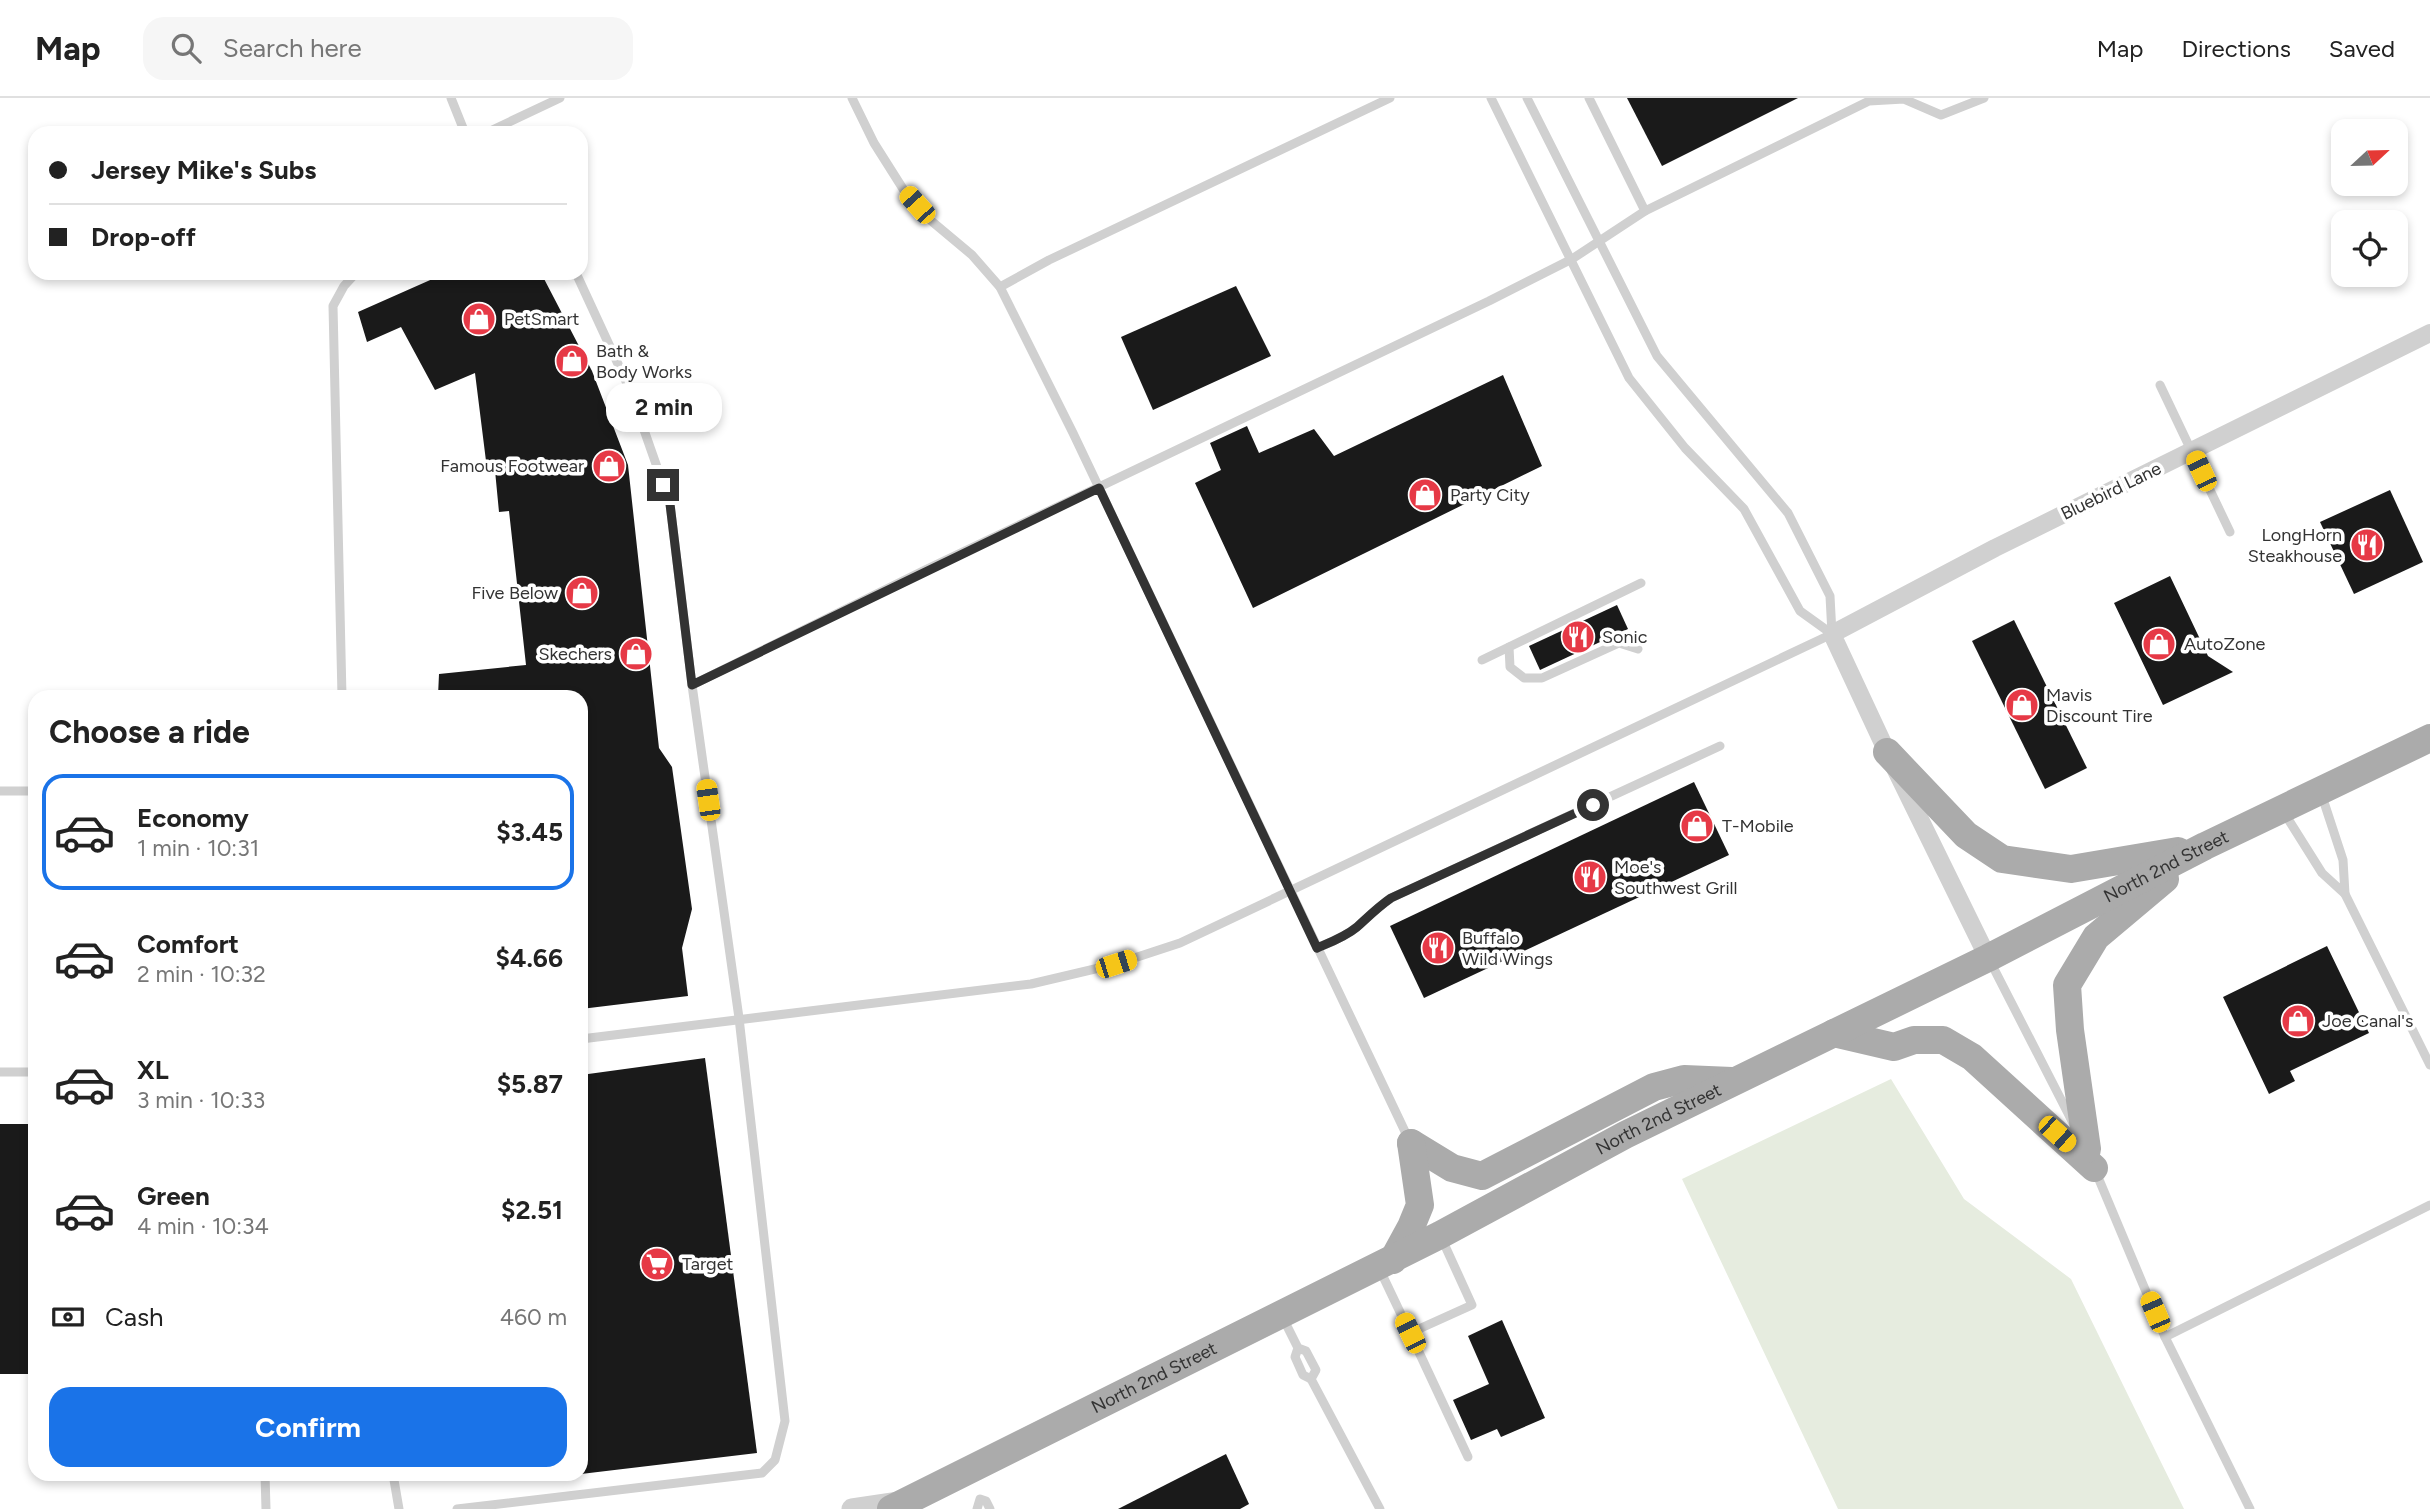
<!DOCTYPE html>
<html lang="en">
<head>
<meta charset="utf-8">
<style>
  :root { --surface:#fff; --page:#f6f6f6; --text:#222; --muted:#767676; --line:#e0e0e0; --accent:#1a73e8 }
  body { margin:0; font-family:Figtree,sans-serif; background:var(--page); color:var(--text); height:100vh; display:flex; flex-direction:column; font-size:26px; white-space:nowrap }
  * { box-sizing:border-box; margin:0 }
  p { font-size:23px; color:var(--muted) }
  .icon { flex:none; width:38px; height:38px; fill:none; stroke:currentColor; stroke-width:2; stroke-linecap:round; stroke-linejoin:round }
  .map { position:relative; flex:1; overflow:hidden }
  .panel { position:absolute; left:28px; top:592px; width:560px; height:791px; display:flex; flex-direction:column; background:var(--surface); border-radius:21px; box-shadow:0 4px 10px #0003 }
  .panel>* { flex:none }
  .top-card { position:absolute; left:28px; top:28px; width:560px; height:154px; border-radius:21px; box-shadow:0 4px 10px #0003; display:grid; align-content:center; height:154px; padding:0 21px; background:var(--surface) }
  .needle { width:46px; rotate:68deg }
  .controls { position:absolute; left:2331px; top:21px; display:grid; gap:14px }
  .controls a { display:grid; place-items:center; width:77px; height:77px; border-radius:14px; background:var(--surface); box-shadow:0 4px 10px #0003; font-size:35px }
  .end { position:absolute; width:32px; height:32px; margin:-16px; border:9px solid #333; background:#fff; box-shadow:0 0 0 4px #fff }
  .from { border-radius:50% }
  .bubble { position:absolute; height:49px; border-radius:21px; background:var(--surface); box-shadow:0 4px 10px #0003; font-size:23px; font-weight:700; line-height:49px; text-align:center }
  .car { position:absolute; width:21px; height:42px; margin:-21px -10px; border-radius:9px; box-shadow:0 0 5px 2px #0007; background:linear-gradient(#f5c518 24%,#345 0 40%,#f5c518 0 76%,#345 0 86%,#f5c518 0) }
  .top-card b { display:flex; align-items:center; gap:24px; height:66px; font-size:26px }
  .top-card b+b { border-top:2px solid var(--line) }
  .top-card i { width:18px; height:18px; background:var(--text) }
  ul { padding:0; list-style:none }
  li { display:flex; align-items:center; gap:21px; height:116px; margin:0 14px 10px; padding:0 7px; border:4px solid transparent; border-radius:21px }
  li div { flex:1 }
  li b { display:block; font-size:26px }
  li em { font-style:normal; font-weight:700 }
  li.selected { border-color:var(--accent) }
  li>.icon { width:63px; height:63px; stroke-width:1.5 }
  h2 { padding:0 21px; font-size:32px; line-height:84px }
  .pay { display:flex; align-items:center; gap:18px; height:77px; padding:0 21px; font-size:26px }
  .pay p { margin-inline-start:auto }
  .button { display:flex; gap:14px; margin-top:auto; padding:14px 21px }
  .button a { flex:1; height:80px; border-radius:21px; background:var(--accent); color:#fff; font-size:28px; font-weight:700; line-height:80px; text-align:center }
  header { display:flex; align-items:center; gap:42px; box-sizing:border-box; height:98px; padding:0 35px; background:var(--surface); border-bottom:2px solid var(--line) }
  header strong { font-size:33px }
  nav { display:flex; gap:38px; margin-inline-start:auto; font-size:24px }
  .search { width:490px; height:63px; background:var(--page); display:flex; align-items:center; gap:18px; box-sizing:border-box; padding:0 24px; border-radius:21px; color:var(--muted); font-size:26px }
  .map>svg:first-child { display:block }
  .green { fill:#e6ecdf }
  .building { fill:#1a1a1a }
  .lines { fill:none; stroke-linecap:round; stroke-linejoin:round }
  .service { stroke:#d0d0d0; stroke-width:9 }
  .minor { stroke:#d0d0d0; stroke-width:18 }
  .tertiary { stroke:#d0d0d0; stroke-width:21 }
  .primary { stroke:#ababab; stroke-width:28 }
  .route { stroke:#333; stroke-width:9 }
  .labels { text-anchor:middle; stroke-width:7; stroke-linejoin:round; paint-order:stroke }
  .poi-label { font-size:18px; fill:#333; stroke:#fff; text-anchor:start }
  .street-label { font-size:18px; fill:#333; stroke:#fff }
</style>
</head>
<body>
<header>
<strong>Map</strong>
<div class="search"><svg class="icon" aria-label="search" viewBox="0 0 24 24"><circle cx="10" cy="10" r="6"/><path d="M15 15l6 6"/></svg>Search here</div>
<nav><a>Map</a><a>Directions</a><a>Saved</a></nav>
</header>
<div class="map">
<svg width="2430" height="1411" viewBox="0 0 2430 1411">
  <rect width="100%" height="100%" fill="#fff"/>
  <polygon class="green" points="1891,981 1964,1101 2071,1181 2184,1411 1838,1411 1682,1081"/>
  <g class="building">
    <polygon points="1627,0 1798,0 1662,68"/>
    <polygon points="446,175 541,175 592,273 628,367 659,650 672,669 692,811 682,850 688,898 581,911 581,598 438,598 439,576 526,567 509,413 499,414 494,362 486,363 475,275 435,292 401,229 367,244 358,214"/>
    <polygon points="1236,188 1271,258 1153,312 1121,239"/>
    <polygon points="1503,277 1542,368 1253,510 1195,385 1221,372 1210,345 1247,328 1259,355 1314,331 1334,358"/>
    <polygon points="2390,392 2423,464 2354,496 2320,424"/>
    <polygon points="2170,478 2208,558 2233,574 2163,607 2114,505"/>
    <polygon points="1617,507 1628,531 1540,572 1529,548"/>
    <polygon points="2014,522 2087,670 2045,691 1972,543"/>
    <polygon points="1694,684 1729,757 1424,900 1390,828"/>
    <polygon points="2327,848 2369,935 2290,973 2295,983 2269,996 2223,899"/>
    <polygon points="705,960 757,1355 581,1376 581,977"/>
    <polygon points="0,1026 35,1026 35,1236 32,1276 0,1276"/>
    <polygon points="1502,1222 1545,1320 1501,1339 1497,1331 1471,1342 1453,1302 1489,1286 1468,1238"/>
    <polygon points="1226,1356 1249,1406 1240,1411 1118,1411"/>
  </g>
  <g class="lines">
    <g class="service">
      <polyline points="451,0 465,35"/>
      <polyline points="852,0 874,45 905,94 929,121 972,157 1000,189 1073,335 1410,1044"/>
      <polyline points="1491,0 1629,280 1685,350 1744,411 1800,513 1832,536"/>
      <polyline points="1527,0 1657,258 1788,415 1830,498 1832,536"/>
      <polyline points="1589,0 1645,113"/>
      <polyline points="486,35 560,0"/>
      <polyline points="1000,189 1049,162 1390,0"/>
      <polyline points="2160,287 2230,434"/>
      <polyline points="1638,551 1619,545 1542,580 1524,580 1510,569 1509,549 1641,485"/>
      <polyline points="1482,562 1509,549"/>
      <polyline points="692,587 925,472 1489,203 1572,161 1645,113 1869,3 1904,1 1941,17 1984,0"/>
      <polyline points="342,598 333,208 344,188 356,175"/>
      <polyline points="0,693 35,693"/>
      <polyline points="2283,713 2322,775 2345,796 2343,762 2321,695"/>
      <polyline points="2345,796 2430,967"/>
      <path d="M1317,850C1331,844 1345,839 1357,829C1368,819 1378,809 1391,800L1720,648"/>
      <polyline points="1990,863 2073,1025"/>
      <polyline points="581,941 1031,886 1116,866 1180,845 1832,536"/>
      <polyline points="0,974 35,974"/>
      <polyline points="2095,1072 2165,1239 2250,1411"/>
      <polyline points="1379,1170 1410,1235 1472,1207 1441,1139"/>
      <polyline points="1282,1218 1298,1250 1306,1253 1316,1272 1311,1281 1303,1277 1295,1259 1298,1250"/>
      <polyline points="1410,1235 1468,1359"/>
      <polyline points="2165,1239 2430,1107"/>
      <polyline points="1311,1281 1380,1411"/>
      <polyline points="265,1376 266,1411"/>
      <polyline points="393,1376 399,1411"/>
      <polyline points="457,1411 762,1375 775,1362 785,1323 739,920 692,587 670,406 630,292 576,175"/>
      <polyline points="977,1411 980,1401 986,1403 990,1411"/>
    </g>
    <polyline class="minor" points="1988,860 1887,654 1832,536 1995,450 2430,235"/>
    <polyline class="tertiary" points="852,1411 906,1403"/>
    <g class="primary">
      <polyline points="1887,654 1966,737 2002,761 2071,771 2178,753"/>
      <polyline points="1834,935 1894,949 1914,942 1943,942 1972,959 2094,1070"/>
      <polyline points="1411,1045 1452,1070 1482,1078 1654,989 1684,981 1732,983"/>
      <polyline points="2087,1051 2070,932 2067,887 2096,839 2165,781"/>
      <polyline points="1393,1162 1411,1129 1420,1107 1411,1045"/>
      <path id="s1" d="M891,1411L1440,1137L1625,1037L1988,860L2205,748L2430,640"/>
    </g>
  </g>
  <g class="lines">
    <path class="route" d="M663,387L670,406L692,587L1099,390L1317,850C1331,844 1345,839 1357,829C1368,819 1378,809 1391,800L1593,707"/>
  </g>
  <defs>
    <symbol id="shop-disc" viewBox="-11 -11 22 22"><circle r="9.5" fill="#e63946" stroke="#fff"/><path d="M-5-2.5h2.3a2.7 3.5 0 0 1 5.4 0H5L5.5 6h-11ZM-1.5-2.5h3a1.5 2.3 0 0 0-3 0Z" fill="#fff"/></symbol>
    <symbol id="restaurant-disc" viewBox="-11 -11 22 22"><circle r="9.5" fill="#e63946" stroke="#fff"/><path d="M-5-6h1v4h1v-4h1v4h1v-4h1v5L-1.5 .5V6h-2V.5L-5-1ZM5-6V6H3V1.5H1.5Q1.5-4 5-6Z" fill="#fff"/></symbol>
    <symbol id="supermarket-disc" viewBox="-11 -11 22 22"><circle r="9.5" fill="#e63946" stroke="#fff"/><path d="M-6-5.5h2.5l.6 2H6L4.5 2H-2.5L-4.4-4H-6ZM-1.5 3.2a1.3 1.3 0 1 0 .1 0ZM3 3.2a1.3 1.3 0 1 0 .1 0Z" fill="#fff"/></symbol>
  </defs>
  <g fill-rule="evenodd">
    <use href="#shop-disc" x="460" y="202" width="38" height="38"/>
    <use href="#shop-disc" x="553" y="244" width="38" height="38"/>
    <use href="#shop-disc" x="590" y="349" width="38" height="38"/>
    <use href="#shop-disc" x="1406" y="378" width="38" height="38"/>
    <use href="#restaurant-disc" x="2348" y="428" width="38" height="38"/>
    <use href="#shop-disc" x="563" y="476" width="38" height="38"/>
    <use href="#restaurant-disc" x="1559" y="520" width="38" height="38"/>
    <use href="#shop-disc" x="2140" y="527" width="38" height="38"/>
    <use href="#shop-disc" x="617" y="537" width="38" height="38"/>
    <use href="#shop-disc" x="2003" y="588" width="38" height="38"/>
    <use href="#shop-disc" x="1678" y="709" width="38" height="38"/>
    <use href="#restaurant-disc" x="1571" y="760" width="38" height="38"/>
    <use href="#restaurant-disc" x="1419" y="831" width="38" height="38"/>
    <use href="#shop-disc" x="2279" y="904" width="38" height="38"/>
    <use href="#supermarket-disc" x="638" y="1147" width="38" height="38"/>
  </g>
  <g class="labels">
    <g class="poi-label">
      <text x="504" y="227">PetSmart</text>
      <text x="596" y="259">Bath &amp;<tspan x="596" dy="21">Body Works</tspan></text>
      <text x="584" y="374" text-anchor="end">Famous Footwear</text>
      <text x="1450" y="403">Party City</text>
      <text x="2342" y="443" text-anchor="end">LongHorn<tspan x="2342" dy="21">Steakhouse</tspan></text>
      <text x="558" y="501" text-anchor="end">Five Below</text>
      <text x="1602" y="545">Sonic</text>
      <text x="2184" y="552">AutoZone</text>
      <text x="612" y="562" text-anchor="end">Skechers</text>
      <text x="2046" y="603">Mavis<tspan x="2046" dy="21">Discount Tire</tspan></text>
      <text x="1722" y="734">T-Mobile</text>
      <text x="1614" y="775">Moe's<tspan x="1614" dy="21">Southwest Grill</tspan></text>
      <text x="1462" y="846">Buffalo<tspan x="1462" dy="21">Wild Wings</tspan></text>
      <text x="2322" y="929">Joe Canal's</text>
      <text x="682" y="1172">Target</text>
    </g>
    <g class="street-label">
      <text transform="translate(2111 393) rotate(-26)" y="6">Bluebird Lane</text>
      <text dy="6" stroke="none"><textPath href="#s1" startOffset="1428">North 2nd Street</textPath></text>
      <text dy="6" stroke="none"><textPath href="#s1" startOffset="861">North 2nd Street</textPath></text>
      <text dy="6" stroke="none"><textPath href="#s1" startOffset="294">North 2nd Street</textPath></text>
    </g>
  </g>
</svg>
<div class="controls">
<a><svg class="needle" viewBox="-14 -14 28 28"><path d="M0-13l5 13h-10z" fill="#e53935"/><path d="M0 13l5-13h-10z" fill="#767676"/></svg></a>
<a><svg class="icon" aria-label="locate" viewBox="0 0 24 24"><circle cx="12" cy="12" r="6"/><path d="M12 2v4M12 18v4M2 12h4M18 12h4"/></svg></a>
</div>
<i class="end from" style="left:1593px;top:707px"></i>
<i class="end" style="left:663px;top:387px"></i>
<div class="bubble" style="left:606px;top:285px;width:116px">2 min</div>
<i class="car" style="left:917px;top:107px;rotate:318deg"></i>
<i class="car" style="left:2201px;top:373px;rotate:335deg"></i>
<i class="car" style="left:708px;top:702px;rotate:352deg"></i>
<i class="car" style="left:1116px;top:866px;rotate:72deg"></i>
<i class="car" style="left:2057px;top:1036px;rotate:132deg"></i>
<i class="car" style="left:2155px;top:1214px;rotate:337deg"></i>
<i class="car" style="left:1410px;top:1235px;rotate:334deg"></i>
<div class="top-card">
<b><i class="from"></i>Jersey Mike's Subs</b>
<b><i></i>Drop-off</b>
</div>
<section class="panel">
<h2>Choose a ride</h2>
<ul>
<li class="selected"><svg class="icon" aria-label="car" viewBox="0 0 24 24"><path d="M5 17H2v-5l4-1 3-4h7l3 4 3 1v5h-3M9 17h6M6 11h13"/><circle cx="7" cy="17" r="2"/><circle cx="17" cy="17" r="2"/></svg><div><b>Economy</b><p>1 min · 10:31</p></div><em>$3.45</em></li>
<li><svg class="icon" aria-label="car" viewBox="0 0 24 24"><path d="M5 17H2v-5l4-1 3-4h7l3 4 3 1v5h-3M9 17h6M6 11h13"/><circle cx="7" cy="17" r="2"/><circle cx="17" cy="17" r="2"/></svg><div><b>Comfort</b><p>2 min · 10:32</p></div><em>$4.66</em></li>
<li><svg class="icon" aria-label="car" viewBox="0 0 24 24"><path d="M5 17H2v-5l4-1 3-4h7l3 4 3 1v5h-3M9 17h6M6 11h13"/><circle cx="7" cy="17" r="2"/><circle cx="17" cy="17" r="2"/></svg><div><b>XL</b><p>3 min · 10:33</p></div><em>$5.87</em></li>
<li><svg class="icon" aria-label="car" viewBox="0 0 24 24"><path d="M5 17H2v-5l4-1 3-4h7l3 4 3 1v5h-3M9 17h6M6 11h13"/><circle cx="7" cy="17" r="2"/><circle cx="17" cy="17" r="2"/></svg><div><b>Green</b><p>4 min · 10:34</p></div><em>$2.51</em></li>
</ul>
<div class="pay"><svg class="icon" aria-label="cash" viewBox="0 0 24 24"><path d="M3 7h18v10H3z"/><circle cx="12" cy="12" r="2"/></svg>Cash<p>460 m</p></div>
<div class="button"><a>Confirm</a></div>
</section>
</div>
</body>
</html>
